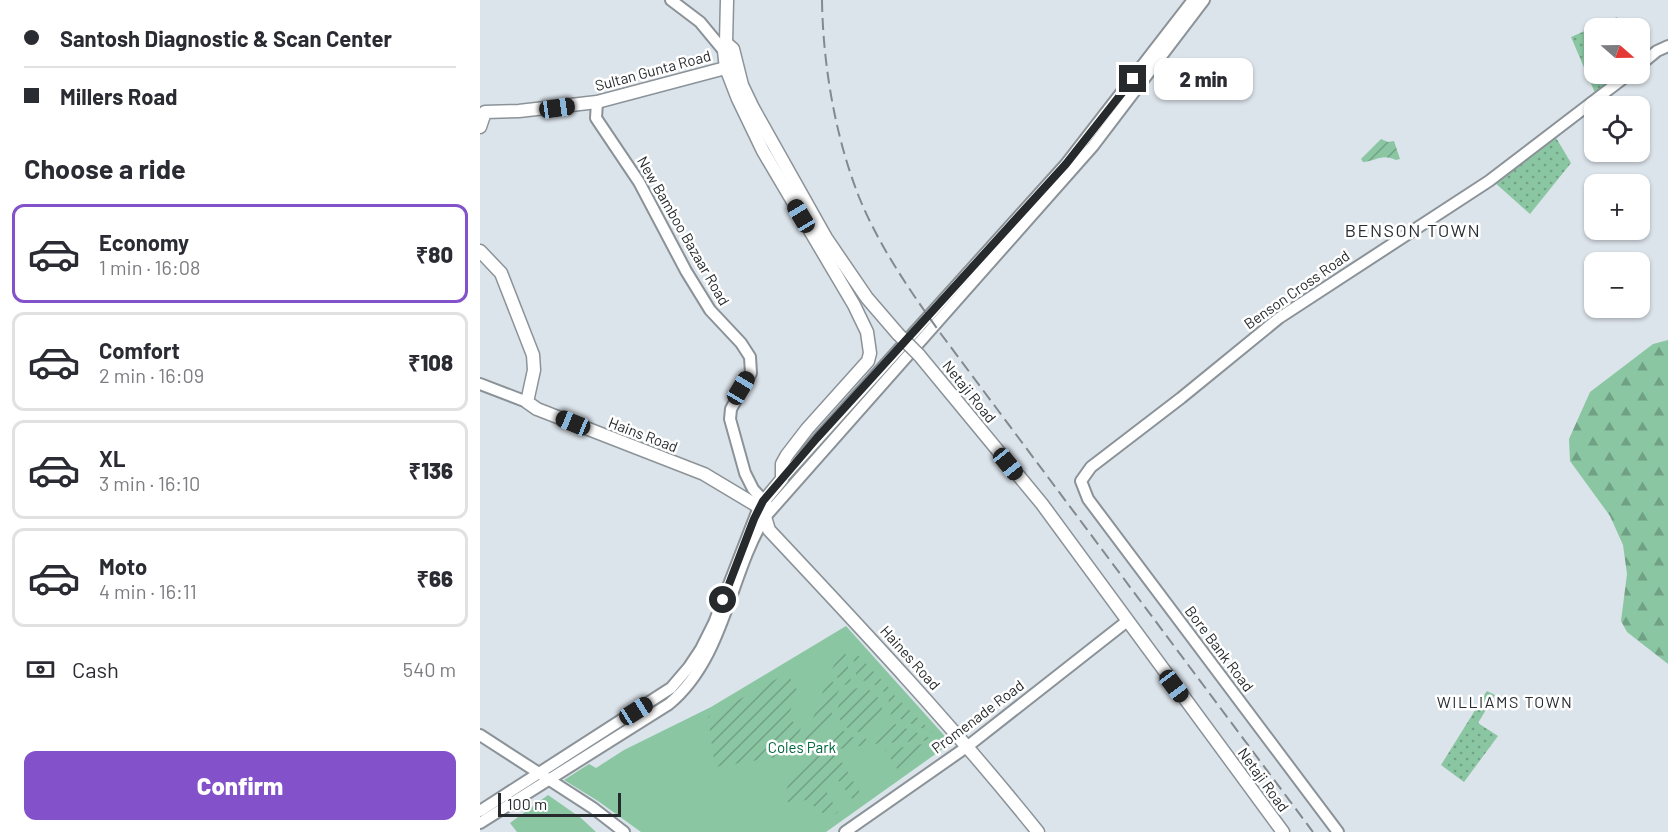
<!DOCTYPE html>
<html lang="en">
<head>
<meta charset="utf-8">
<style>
  :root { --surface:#fff; --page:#f7f7f7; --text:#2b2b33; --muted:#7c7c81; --line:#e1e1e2; --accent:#8352ca }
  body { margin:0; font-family:Barlow,sans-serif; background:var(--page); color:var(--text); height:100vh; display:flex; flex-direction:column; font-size:22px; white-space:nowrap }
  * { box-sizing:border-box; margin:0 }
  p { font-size:20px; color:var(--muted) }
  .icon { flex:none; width:33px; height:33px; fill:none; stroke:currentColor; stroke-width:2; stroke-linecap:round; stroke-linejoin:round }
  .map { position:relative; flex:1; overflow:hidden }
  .panel { display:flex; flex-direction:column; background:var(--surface); width:480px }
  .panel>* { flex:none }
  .hud { display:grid; align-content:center; height:132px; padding:0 24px; background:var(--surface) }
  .needle { width:39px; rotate:110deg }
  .controls { position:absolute; left:1104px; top:18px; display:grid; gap:12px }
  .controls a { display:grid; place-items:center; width:66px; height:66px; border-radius:12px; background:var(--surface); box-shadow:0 2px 4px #0004; font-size:30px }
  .scale { position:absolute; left:18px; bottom:15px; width:123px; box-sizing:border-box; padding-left:6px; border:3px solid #262a2c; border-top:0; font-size:16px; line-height:21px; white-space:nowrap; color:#262a2c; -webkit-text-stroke:4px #fff; paint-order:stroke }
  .end { position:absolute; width:27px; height:27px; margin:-14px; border:8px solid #262a2c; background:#fff; box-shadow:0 0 0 3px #fff }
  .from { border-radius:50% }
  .bubble { position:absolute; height:42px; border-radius:12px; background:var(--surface); box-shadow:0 2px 4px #0004; font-size:20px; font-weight:800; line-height:42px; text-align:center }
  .car { position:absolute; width:18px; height:36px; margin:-18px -9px; border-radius:8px; box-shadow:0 0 4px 2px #0007; background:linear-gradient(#222 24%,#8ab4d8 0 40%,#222 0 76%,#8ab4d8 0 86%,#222 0) }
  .hud b { display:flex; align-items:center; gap:21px; height:57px; font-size:22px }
  .hud b+b { border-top:2px solid var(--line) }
  .hud i { width:15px; height:15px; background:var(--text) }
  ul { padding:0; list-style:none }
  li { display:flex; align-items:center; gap:18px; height:99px; margin:0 12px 9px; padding:0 12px; border:3px solid var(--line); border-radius:12px }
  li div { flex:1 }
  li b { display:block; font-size:22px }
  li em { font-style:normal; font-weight:800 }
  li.on { border-color:var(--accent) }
  li>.icon { width:54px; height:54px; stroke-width:1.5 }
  h2 { padding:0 24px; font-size:27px; line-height:72px }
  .pay { display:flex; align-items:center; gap:15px; height:66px; padding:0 24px; font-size:22px }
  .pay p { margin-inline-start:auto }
  .primary-button { display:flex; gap:12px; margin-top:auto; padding:12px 24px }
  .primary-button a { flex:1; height:69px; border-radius:12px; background:var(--accent); color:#fff; font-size:24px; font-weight:800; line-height:69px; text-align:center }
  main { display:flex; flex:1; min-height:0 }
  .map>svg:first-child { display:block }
  .grass { fill:url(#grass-dots) }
  .forest { fill:url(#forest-firs) }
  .park { fill:#8ac6a2 }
  .garden { fill:url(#garden-furrows) }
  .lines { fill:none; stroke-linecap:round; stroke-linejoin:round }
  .secondary-casing { stroke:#8b9398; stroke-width:14 }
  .primary-casing { stroke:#8b9398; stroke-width:15 }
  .secondary { stroke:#fff; stroke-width:10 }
  .primary { stroke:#fff; stroke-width:12 }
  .rail { stroke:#83898d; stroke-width:2; stroke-dasharray:12 6; stroke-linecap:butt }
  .primary-bridge-casing { stroke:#8b9398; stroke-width:15; stroke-linecap:butt }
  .primary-bridge { stroke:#fff; stroke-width:12 }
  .route { stroke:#262a2c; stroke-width:8 }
  .labels { text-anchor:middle; stroke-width:5; stroke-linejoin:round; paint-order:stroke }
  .street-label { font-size:15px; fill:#262a2c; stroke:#fff }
  .park-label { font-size:15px; fill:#00683d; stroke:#fff }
  .neighbourhood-label { font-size:16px; letter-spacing:1.5px; fill:#272d32; stroke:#fff }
  .quarter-label { font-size:18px; letter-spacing:1.5px; fill:#272d32; stroke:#fff }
</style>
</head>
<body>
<main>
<section class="panel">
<div class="hud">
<b><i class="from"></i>Santosh Diagnostic &amp; Scan Center</b>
<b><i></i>Millers Road</b>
</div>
<h2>Choose a ride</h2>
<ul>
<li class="on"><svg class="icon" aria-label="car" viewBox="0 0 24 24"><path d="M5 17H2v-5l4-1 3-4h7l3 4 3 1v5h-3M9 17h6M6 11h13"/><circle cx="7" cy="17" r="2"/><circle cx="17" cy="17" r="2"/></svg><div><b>Economy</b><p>1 min · 16:08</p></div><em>₹80</em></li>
<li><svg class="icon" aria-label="car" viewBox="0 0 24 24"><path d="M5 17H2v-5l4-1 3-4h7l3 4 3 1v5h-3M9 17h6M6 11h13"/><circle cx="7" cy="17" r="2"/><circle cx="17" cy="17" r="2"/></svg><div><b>Comfort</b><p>2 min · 16:09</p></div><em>₹108</em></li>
<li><svg class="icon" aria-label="car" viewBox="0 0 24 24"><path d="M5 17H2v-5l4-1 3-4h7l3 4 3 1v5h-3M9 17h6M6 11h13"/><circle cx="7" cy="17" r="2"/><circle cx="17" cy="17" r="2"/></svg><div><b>XL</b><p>3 min · 16:10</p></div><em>₹136</em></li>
<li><svg class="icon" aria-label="car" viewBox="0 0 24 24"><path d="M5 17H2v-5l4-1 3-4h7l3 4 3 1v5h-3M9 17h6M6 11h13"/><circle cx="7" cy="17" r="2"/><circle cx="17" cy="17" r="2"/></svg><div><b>Moto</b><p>4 min · 16:11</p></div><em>₹66</em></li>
</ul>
<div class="pay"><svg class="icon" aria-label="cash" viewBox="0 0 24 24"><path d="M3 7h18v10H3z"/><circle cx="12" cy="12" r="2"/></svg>Cash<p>540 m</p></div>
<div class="primary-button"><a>Confirm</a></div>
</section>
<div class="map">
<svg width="1188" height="832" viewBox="0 0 1188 832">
  <defs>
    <pattern id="grass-dots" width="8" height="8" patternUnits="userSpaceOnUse" patternTransform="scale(1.5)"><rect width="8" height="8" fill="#8ac6a2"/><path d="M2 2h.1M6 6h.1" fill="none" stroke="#71a184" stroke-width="1.8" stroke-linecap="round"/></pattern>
    <pattern id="forest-firs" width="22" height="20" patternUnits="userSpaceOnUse" patternTransform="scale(1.5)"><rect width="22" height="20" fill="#8ac6a2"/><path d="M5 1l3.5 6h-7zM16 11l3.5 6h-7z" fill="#71a184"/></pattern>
    <pattern id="garden-furrows" width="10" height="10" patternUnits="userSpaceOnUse" patternTransform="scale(1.5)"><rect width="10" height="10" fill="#8ac6a2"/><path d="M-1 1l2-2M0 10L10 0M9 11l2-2" fill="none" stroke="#71a184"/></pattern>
  </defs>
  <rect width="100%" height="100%" fill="#dce4eb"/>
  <g class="grass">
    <polygon points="1137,17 1142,28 1114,28 1114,74 1140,74 1115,93 1091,37"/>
    <polygon points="1075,136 1091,163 1050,214 1013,181"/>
    <polygon points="1007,691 1015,695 998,723 1018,736 984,782 961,765"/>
  </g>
  <polygon class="forest" points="1188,340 1188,664 1147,632 1141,621 1147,574 1143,545 1130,516 1090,461 1089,439 1110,392 1173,344"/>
  <g class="park">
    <polygon points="366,626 471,743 346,832 161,832 118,801 84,780 109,764 116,768 144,750 231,707"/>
    <polygon points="68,795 101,818 116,832 37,832 30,823"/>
  </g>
  <g class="garden">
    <path d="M901,139L908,142L914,141L920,159L916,160C902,153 896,161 883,162L881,159Z"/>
    <polygon points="364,646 371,682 365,685 351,671"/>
    <path d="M372,649L410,689L405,693C396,685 389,679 377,681Z"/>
    <polygon points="307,673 317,690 308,718 321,728 309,755 235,767 228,717"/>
    <polygon points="348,678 360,688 350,708 355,723 322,748"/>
    <circle cx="380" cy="710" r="22"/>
    <polygon points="413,694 453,733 411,715 408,697"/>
    <polygon points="410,722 455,740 392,744 392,737 403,732"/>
    <polygon points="360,728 371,737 386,738 386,745 324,754"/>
    <polygon points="456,742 418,770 405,750"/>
    <polygon points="356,752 380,793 373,800 355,776 342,784 358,812 349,818 326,800 310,803 303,799 314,770 324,767 325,758"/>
  </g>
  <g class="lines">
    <defs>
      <g id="secondary">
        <polyline points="191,0 220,22 244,51 251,50"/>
        <polyline points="1160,65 1177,51 1188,46"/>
        <polyline points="117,102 116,118 159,182 206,271 230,310 261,343 270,357 271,373 251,409 250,419 265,473 273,489 290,508"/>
        <polyline points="0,384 47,402"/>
        <polyline points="302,479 586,164 713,0"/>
        <polyline points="0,735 113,808 144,832"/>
        <polyline points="0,811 191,688 209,667 221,649 234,623 279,507"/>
        <path d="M0,823L189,704C245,657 249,576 285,517L613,146L724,0"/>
        <polyline points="365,832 488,746 646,622"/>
        <polyline points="858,832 608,499 601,481 611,467 701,398 799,318 1009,181 1149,74"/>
      </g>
      <g id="primary">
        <polyline points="247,0 246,43 244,51 246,68 258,99 283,151 374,305 387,332 390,353 388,361 327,429 307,455 302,464 302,479 279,507"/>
        <polyline points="246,43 253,49 262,85 273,108 346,238 387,298 418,334"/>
        <polyline points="0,127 5,112 39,111 117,102 253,66"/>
        <path d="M0,251L21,273L53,355L54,370L47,402L57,409L224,474L279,507L285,517L289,530C382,629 473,726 558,832"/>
        <polyline points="439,355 562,504 803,832"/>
      </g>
    </defs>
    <use href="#secondary" class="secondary-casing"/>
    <use href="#primary" class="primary-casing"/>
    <use href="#secondary" class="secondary"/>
    <use href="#primary" class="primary"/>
    <path class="rail" d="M342,0C343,65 355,136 379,197C399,246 430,291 461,334L833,832"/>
    <defs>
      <polyline id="primary-bridge" points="418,334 439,355"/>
    </defs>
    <use href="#primary-bridge" class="primary-bridge-casing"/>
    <use href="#primary-bridge" class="primary-bridge"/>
  </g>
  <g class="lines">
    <polyline class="route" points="243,600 274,519 283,501 337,438 586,164 653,79"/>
  </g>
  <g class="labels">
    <g class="street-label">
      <text transform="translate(173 71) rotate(-15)" y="5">Sultan Gunta Road</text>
      <text transform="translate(203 231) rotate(60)" y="5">New Bamboo Bazaar Road</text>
      <text transform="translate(817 290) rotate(-35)" y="5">Benson Cross Road</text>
      <text transform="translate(489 392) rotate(51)" y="5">Netaji Road</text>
      <text transform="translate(163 435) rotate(21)" y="5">Hains Road</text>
      <text transform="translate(739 649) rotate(53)" y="5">Bore Bank Road</text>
      <text transform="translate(430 658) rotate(48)" y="5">Haines Road</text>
      <text transform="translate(498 717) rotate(-37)" y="5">Promenade Road</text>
      <text transform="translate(783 780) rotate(54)" y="5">Netaji Road</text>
    </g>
    <g class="park-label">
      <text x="322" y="753">Coles Park</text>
    </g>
    <g class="neighbourhood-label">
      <text x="1025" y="708">WILLIAMS TOWN</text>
    </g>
    <g class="quarter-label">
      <text x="933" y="237">BENSON TOWN</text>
    </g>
  </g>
</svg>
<div class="controls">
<a><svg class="needle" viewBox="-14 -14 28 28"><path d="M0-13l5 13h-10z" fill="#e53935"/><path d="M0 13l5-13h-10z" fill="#7c7c81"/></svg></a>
<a><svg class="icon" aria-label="locate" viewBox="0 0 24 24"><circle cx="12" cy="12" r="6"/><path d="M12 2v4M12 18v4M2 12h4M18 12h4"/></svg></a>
<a>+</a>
<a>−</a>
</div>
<div class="scale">100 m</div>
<i class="end from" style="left:243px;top:600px"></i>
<i class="end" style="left:653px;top:79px"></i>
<div class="bubble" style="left:674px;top:58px;width:99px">2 min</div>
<i class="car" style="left:77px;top:108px;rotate:82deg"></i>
<i class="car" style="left:321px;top:216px;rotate:329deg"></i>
<i class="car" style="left:261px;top:388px;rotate:31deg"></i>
<i class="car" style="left:93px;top:423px;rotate:292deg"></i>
<i class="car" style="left:528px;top:464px;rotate:141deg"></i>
<i class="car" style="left:694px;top:686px;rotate:143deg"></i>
<i class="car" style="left:156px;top:711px;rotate:58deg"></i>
</div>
</main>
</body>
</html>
